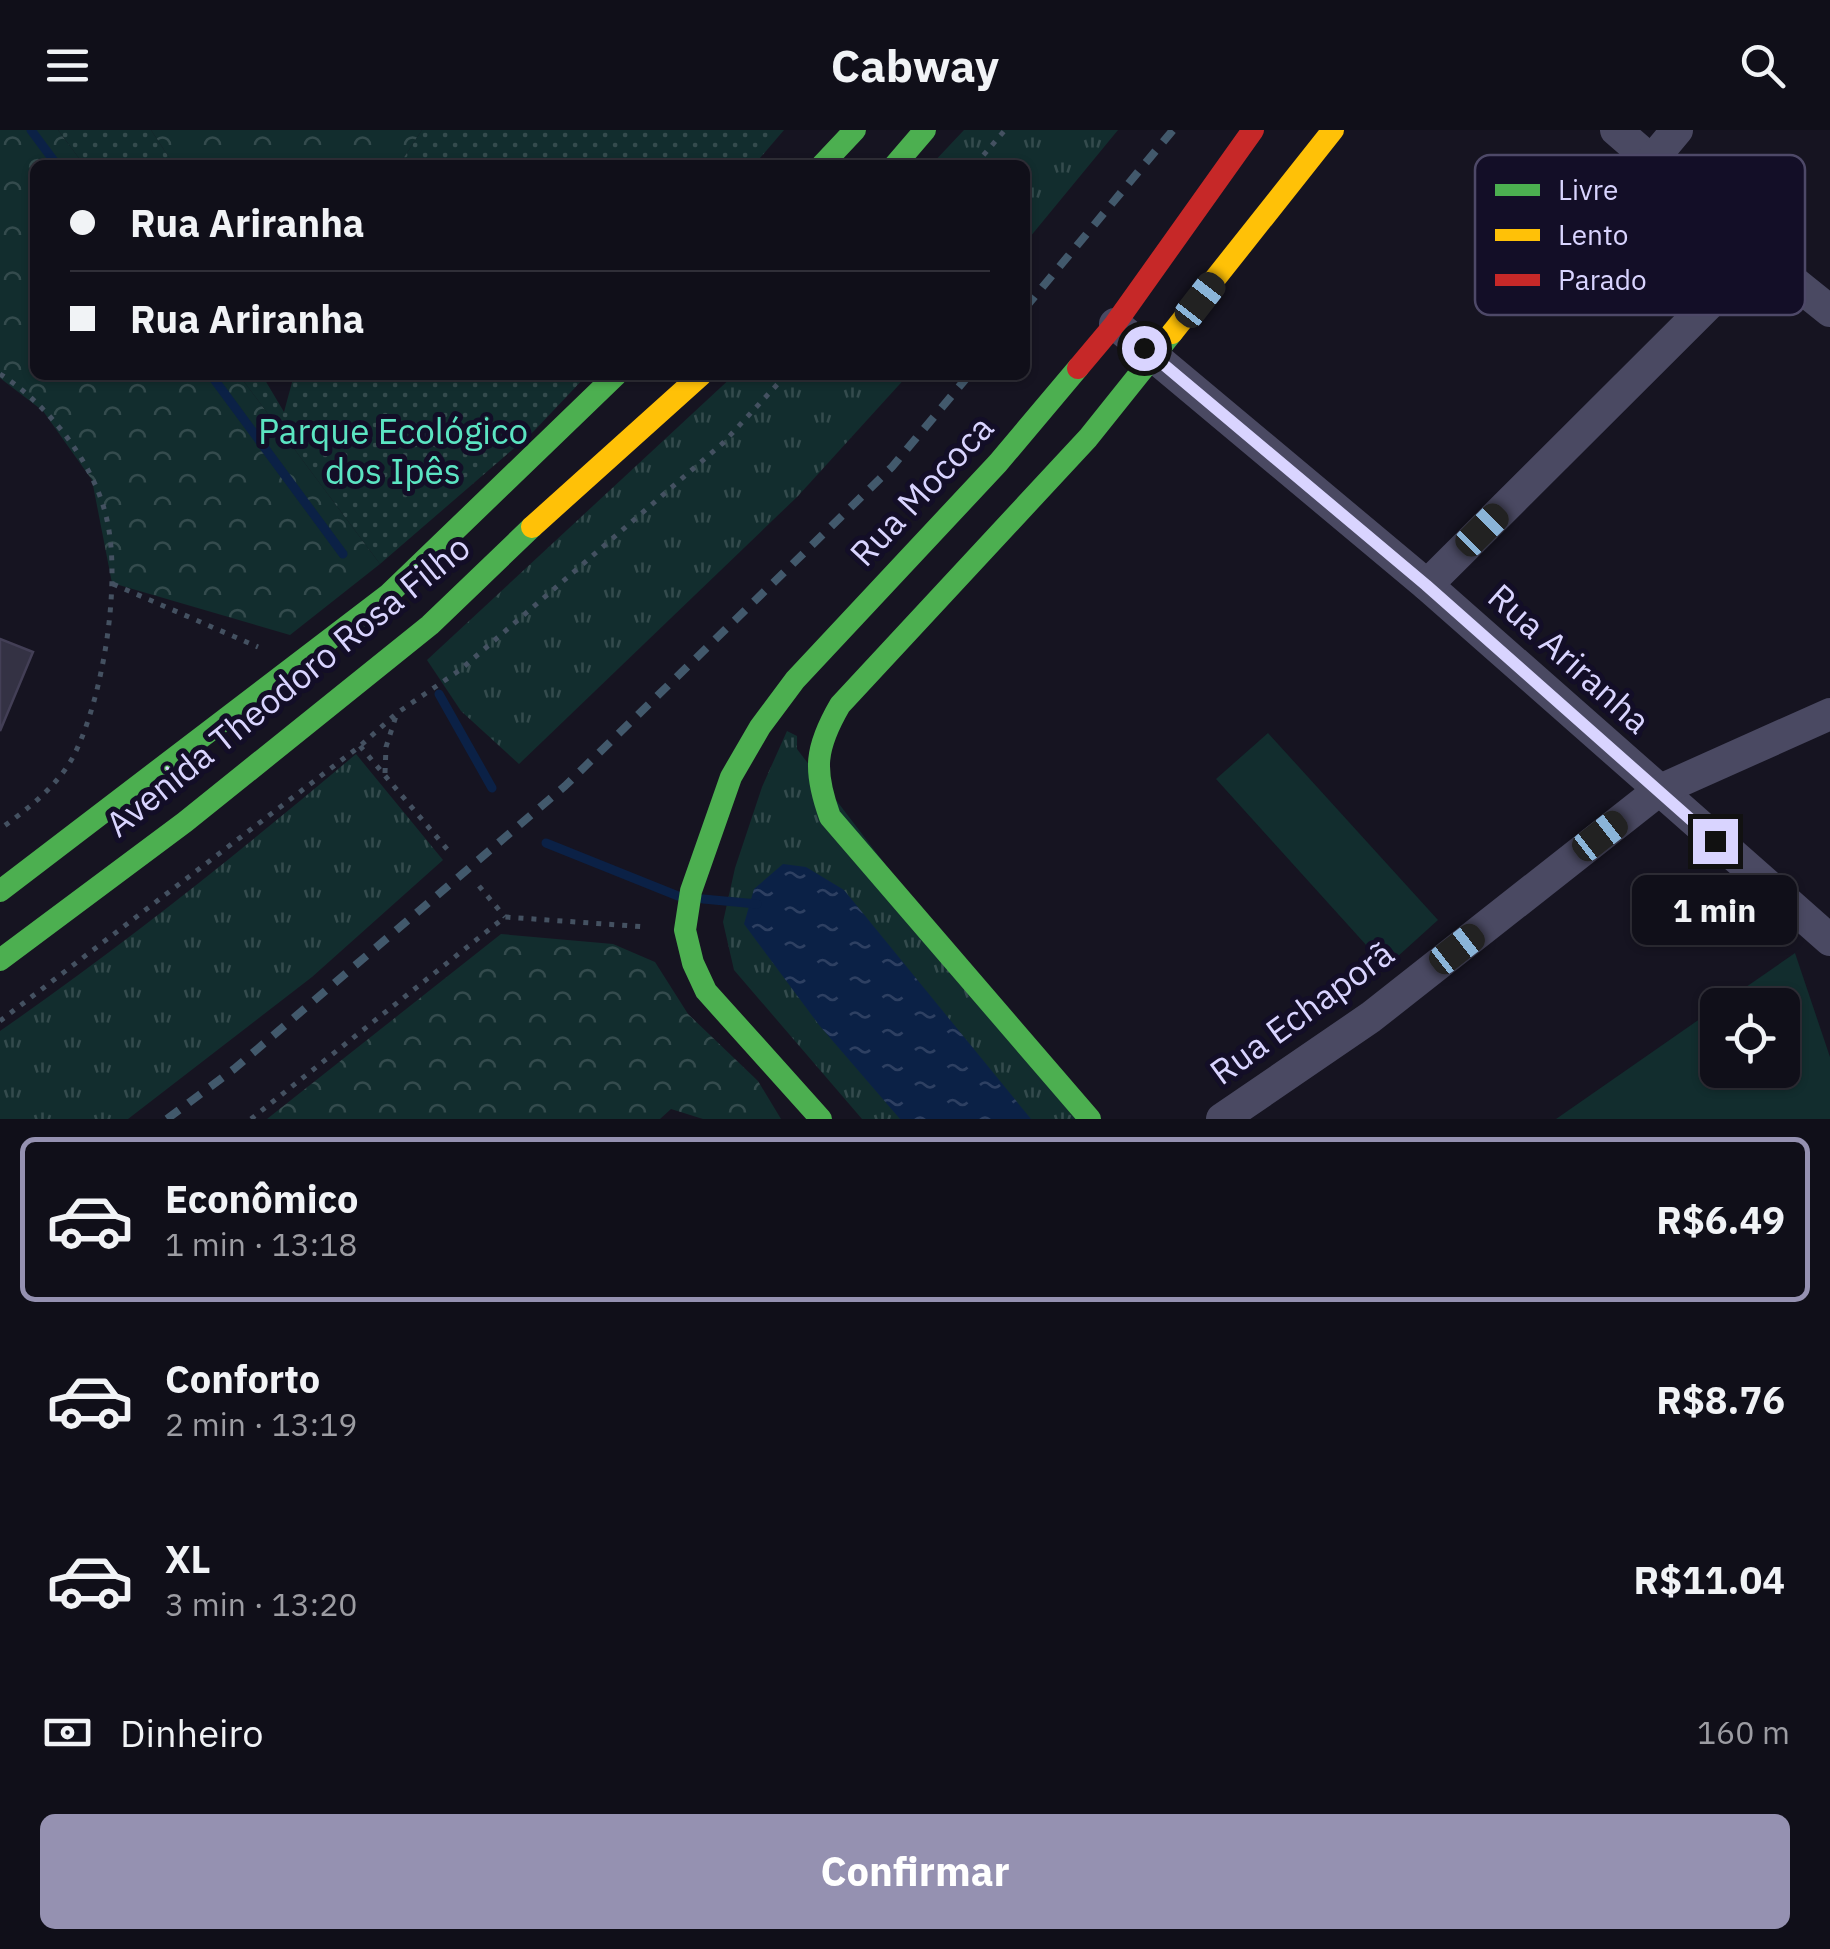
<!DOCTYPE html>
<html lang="pt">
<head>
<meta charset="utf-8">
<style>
  :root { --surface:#100f19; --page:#1e1d26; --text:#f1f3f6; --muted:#9c9ca2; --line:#302f38; --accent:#9591b1 }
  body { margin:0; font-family:"IBM Plex Sans",sans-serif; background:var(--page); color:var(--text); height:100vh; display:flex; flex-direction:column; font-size:38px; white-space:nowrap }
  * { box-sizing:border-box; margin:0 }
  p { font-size:32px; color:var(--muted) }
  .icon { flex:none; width:55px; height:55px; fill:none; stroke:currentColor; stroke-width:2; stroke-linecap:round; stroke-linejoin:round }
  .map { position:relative; height:989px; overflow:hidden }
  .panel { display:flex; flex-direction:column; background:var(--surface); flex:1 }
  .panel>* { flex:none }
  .guide { position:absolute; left:30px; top:30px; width:1000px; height:220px; border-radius:15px; box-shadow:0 2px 8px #0004,0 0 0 2px var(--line); display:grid; align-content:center; height:220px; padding:0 40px; background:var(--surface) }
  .fabs { position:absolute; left:1700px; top:858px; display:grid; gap:20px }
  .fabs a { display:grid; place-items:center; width:100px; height:100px; border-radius:15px; background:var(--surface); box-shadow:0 2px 8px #0004,0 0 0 2px var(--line); font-size:50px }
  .end { position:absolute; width:45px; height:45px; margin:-22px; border:12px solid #d9d4ff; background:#111; box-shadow:0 0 0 5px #111 }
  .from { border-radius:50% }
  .bubble { position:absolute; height:70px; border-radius:15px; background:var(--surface); box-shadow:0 2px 8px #0004,0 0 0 2px var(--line); font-size:32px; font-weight:800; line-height:70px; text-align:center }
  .car { position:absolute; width:30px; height:60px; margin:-30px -15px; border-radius:12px; box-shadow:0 0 8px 2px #0007; background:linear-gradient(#222 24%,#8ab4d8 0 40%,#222 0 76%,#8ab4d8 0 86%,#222 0) }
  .guide b { display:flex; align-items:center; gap:35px; height:95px; font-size:38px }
  .guide b+b { border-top:2px solid var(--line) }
  .guide i { width:25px; height:25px; background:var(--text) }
  ul { padding:18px 0 0; list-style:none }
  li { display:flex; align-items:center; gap:30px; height:165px; margin:0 20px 15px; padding:0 20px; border:5px solid transparent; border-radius:15px }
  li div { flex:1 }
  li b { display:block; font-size:38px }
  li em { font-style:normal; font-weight:800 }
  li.active { border-color:var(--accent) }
  li>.icon { width:90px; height:90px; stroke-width:1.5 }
  .pay { display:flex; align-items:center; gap:25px; height:110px; padding:0 40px; font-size:38px }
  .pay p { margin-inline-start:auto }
  .button { display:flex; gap:20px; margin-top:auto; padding:20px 40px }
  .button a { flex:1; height:115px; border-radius:15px; background:var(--accent); color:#fff; font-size:40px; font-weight:800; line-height:115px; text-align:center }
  header { display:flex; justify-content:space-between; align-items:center; height:130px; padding:0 40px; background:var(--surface); font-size:45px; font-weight:800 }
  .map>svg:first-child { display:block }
  .grass { fill:url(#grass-tufts) }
  .forest { fill:url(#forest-crowns) }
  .park { fill:url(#park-dots) }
  .garden { fill:#122d2e }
  .water { fill:url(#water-ripples) }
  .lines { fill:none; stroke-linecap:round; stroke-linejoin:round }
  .stream { stroke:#0b2146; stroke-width:9 }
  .building { fill:#343244; stroke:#433f56; stroke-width:2.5 }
  .path { stroke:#445161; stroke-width:5; stroke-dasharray:5 8; stroke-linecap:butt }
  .street { stroke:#4a4962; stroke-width:32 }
  .fast { stroke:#4caf50; stroke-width:22 }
  .slow { stroke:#ffc107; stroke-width:22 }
  .jam { stroke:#c62828; stroke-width:22 }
  .rail { stroke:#42596c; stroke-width:8; stroke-dasharray:15 12; stroke-linecap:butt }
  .route { stroke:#d9d4ff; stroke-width:12 }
  .labels { text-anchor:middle; stroke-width:10; stroke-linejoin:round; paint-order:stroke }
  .park-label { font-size:35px; fill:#5be4c2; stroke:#130e27 }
  .street-label { font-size:35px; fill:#d9d4ff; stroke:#130e27 }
  .key { fill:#130e27; stroke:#4e4968; stroke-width:2.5 }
  .key-label { font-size:28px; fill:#d9d4ff }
</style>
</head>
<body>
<header><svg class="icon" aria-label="menu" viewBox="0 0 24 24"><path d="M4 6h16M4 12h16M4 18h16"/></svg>Cabway<svg class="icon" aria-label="search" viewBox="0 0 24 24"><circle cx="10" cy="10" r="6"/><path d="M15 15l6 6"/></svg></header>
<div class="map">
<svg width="1830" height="989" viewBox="0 0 1830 989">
  <defs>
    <pattern id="grass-tufts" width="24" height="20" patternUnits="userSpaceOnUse" patternTransform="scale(2.5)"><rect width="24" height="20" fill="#122d2e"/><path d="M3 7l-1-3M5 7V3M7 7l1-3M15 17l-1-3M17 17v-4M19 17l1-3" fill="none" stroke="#344b4d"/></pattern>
    <pattern id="forest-crowns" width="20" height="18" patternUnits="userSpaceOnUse" patternTransform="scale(2.5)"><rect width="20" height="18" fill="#122d2e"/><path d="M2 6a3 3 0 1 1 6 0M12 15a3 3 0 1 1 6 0" fill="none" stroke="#344b4d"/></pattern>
    <pattern id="park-dots" width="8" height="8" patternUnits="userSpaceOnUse" patternTransform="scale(2.5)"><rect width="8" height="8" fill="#122d2e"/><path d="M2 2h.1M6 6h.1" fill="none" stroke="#344b4d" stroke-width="1.8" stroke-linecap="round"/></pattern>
    <pattern id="water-ripples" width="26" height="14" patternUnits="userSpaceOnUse" patternTransform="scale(2.5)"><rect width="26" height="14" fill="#0b2146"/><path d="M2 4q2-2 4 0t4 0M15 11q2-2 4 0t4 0" fill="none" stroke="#2e4062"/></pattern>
  </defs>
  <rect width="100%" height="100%" fill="#161421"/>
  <g class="grass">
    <polygon points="964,0 1118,0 1025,113 1025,35 931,35"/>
    <polygon points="734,245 908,245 798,366 519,634 461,581 427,530"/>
    <polygon points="787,601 797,606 797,619 1080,989 862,989 734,840 723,792 735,738 762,657"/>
    <path d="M356,624L443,730L312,847L128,989H0V901C124,815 241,721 356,624Z"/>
  </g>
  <g class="forest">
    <polygon points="0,0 58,0 84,35 35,35 35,245 239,245 380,434 290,505 112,453 92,350 43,281 0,248"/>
    <polygon points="151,0 422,0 399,35 174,35"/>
    <polygon points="501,804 613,814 655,832 688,884 758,951 781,989 703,989 671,979 660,989 267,989"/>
  </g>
  <g class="park">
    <polygon points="58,0 151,0 174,35 84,35"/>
    <polygon points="422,0 784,0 754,35 399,35"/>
    <polygon points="239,245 262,245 284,282 294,245 587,245 534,301 380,434"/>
  </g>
  <g class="garden">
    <polygon points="1268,603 1438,790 1386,837 1216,649"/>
    <polygon points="1795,823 1830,927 1830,989 1556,989 1717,877 1718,940 1782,940 1782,875 1720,875"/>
  </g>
  <polygon class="water" points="783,734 806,737 844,760 1031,989 900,989 819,895 744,794 754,759"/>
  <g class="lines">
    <g class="stream">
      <polyline points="31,0 57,35"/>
      <polyline points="211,245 343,424"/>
      <polyline points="439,564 492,658"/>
      <polyline points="546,713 678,766"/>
      <polyline points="703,769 757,774"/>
    </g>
  </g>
  <polygon class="building" points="0,509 33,522 0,601"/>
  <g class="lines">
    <g class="path">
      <polyline points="975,35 1005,0"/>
      <path d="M0,244C46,273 91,329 105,382C123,445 104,564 75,623C60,654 28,679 0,699"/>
      <polyline points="113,454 258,517"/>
      <polyline points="360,616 452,725"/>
      <polyline points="385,643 386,617 396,586"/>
      <polyline points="479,756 505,787"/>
      <polyline points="0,891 360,616 397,583 460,540 723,313 786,245"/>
      <polyline points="251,989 505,787 647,797"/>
    </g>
    <g class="street">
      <polyline points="1616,0 1759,124 1830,181"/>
      <polyline points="1652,30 1677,0"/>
      <polyline points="1115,194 1427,455 1830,810"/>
      <polyline points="1427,455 1759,124"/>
      <polyline points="1222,989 1371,887 1658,661 1830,584"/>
    </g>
    <g class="fast">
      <polyline points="822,35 855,0"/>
      <polyline points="895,35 925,0"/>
      <polyline points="0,761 389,464 616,245"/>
      <polyline points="0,830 185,692 430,495 532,397"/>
      <polyline points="821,989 706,861 693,833 685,800 691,761 731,647 760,597 795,550 998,333 1078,238"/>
      <path d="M1090,989L830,687C813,640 815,618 840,575L1088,308L1172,203"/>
    </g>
    <g class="slow">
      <polyline points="1172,203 1333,0"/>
      <polyline points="532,397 701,245"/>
    </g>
    <polyline class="jam" points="1078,238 1115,194 1253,0"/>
    <g class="rail">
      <polyline points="1025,178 1173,0"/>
      <polyline points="167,989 234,939 565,656 892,337 969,245"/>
    </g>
  </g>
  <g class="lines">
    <polyline class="route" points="1144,218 1426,455 1715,711"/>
  </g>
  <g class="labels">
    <g class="park-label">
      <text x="393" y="314">Parque Ecológico<tspan x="393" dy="40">dos Ipês</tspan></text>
    </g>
    <g class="street-label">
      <text transform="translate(922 361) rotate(-47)" y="12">Rua Mococa</text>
      <text transform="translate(1569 529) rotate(42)" y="12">Rua Ariranha</text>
      <text transform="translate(288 556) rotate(-39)" y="12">Avenida Theodoro Rosa Filho</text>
      <text transform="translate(1302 883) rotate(-36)" y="12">Rua Echaporã</text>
    </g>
  </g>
  <rect x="1475" y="25" width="330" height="160" rx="15" class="key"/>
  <rect x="1495" y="54" width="45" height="12" fill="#4caf50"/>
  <rect x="1495" y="99" width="45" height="12" fill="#ffc107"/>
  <rect x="1495" y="144" width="45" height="12" fill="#c62828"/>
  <g class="key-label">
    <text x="1558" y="70">Livre</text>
    <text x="1558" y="115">Lento</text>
    <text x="1558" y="160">Parado</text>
  </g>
</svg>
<div class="fabs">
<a><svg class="icon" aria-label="locate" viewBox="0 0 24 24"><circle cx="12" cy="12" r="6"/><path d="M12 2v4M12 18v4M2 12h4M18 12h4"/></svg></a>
</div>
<i class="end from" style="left:1144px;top:218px"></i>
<i class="end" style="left:1715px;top:711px"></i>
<div class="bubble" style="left:1632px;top:745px;width:165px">1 min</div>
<i class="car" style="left:1200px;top:170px;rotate:38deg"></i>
<i class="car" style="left:1482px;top:400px;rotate:45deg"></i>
<i class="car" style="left:1600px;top:706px;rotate:52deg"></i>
<i class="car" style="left:1457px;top:819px;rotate:52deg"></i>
<div class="guide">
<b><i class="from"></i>Rua Ariranha</b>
<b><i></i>Rua Ariranha</b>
</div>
</div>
<section class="panel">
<ul>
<li class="active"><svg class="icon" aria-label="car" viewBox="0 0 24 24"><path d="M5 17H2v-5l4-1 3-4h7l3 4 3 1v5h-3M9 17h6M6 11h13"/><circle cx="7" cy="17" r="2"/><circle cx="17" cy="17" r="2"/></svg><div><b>Econômico</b><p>1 min · 13:18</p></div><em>R$6.49</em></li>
<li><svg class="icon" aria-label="car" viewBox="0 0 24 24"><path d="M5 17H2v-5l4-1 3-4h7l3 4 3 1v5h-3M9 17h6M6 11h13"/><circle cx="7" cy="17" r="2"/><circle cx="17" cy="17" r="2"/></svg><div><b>Conforto</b><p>2 min · 13:19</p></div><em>R$8.76</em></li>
<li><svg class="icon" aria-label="car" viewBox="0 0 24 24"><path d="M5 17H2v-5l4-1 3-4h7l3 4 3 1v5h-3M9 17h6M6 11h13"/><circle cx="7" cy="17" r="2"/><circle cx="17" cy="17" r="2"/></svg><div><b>XL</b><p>3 min · 13:20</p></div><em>R$11.04</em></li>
</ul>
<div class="pay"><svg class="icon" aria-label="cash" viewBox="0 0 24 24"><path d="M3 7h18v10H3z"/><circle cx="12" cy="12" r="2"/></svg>Dinheiro<p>160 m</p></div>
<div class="button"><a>Confirmar</a></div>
</section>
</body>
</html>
